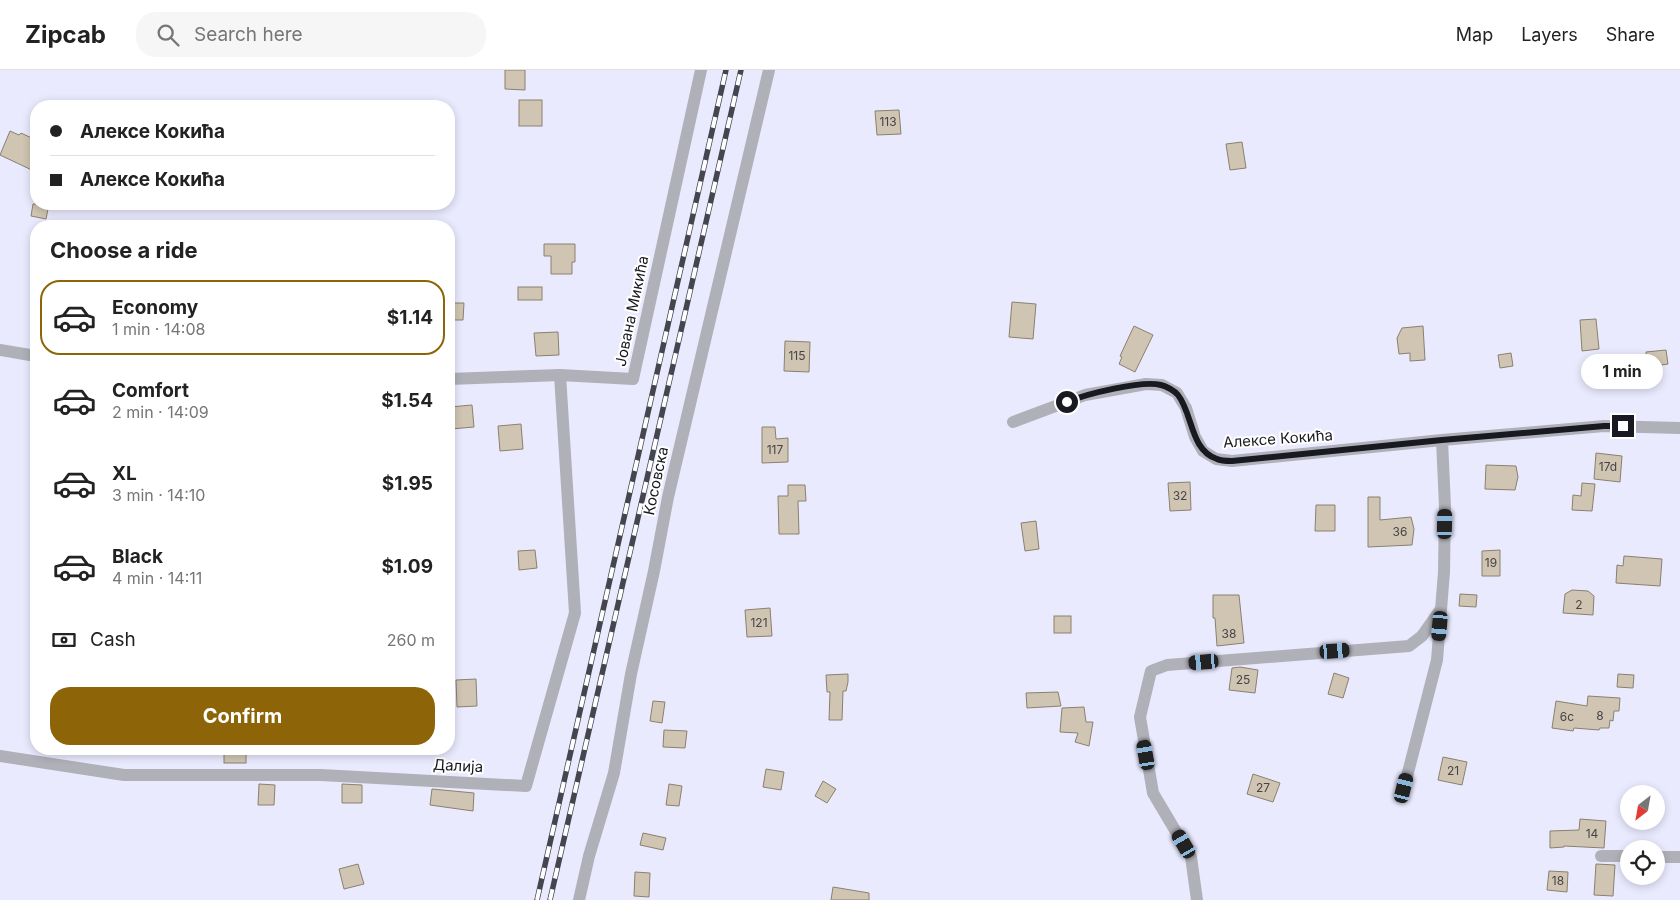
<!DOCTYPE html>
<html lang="en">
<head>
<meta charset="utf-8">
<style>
  :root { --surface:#fff; --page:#f6f6f6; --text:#222; --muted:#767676; --line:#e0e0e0; --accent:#8d6407 }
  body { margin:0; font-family:Inter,sans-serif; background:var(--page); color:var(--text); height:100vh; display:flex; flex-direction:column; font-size:19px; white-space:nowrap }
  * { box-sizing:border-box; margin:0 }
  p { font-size:16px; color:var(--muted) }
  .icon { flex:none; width:28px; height:28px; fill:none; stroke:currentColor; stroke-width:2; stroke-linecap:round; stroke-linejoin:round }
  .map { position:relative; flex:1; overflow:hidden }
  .drawer { position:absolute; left:30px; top:150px; width:425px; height:535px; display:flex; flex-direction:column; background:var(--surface); border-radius:20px; box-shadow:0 2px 8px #0003 }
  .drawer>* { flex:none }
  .guide { position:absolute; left:30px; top:30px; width:425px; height:110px; border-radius:20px; box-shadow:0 2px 8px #0003; display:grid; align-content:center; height:110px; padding:0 20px; background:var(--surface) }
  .needle { width:32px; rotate:211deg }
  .buttons { position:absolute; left:1620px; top:715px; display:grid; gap:10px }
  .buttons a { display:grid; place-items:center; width:45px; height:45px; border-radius:50%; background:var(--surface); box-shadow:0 2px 8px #0003; font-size:25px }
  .end { position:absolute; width:22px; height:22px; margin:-11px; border:6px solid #191921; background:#fff; box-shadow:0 0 0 2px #fff }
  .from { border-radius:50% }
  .bubble { position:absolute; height:35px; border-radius:18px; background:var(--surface); box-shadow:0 2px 8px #0003; font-size:16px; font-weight:700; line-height:35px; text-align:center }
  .car { position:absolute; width:15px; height:30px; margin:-15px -8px; border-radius:6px; box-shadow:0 0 4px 1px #0007; background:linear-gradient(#222 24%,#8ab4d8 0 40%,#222 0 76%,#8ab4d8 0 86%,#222 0) }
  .guide b { display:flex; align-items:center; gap:18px; height:48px; font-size:19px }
  .guide b+b { border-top:1px solid var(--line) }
  .guide i { width:12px; height:12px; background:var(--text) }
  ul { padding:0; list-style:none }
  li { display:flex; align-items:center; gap:15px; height:75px; margin:0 10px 8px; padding:0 10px; border:2px solid transparent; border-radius:20px }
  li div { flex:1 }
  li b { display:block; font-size:19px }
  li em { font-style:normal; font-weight:700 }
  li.on { border-color:var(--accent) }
  li>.icon { width:45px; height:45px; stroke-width:1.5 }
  h2 { padding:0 20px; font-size:22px; line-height:60px }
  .pay { display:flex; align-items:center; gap:12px; height:55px; padding:0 20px; font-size:19px }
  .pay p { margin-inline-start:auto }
  .primary-button { display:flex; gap:10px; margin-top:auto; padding:10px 20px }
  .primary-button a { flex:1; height:58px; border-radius:20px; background:var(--accent); color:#fff; font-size:20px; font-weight:700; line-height:58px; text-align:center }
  header { display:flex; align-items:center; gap:30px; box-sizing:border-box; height:70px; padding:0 25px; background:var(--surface); border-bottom:1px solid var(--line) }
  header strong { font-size:24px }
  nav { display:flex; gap:28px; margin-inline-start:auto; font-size:18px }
  .search { width:350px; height:45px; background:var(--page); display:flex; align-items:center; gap:12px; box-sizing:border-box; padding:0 18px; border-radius:20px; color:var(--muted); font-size:19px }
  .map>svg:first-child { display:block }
  .building { fill:#d0c5b2; stroke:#8a806f }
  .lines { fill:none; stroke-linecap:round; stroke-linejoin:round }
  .minor { stroke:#b0b0b9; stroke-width:12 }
  .rail-casing { stroke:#454550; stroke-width:5.5 }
  .rail { stroke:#fff; stroke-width:4; stroke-dasharray:11; stroke-linecap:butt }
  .route { stroke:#191921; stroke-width:6 }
  .labels { text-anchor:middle; stroke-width:4; stroke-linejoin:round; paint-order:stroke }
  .number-label { font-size:12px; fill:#474445 }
  .street-label { font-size:15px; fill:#191921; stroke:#fff }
</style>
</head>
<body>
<header>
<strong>Zipcab</strong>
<div class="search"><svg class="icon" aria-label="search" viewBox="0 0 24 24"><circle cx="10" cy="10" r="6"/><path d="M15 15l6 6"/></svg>Search here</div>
<nav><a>Map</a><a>Layers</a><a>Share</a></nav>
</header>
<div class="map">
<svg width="1680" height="830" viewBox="0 0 1680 830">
  <rect width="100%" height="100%" fill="#eaeaff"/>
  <g class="building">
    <polygon points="505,0 525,0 525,20 505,19"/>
    <rect x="519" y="30" width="23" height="26"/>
    <polygon points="899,40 901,64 877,65 875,41"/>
    <polygon points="10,61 19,65 21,63 36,70 31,83 36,85 36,102 0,85"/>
    <polygon points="1242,72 1246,98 1230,100 1226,74"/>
    <polygon points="33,134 49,134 46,149 31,146"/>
    <polygon points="544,174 575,174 575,192 572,192 572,204 551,204 551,186 544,186"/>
    <rect x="518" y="217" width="24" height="13"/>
    <polygon points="1012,232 1036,234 1033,269 1009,267"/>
    <polygon points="449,233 464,233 463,250 449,250"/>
    <polygon points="1596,249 1599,279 1582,281 1580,250"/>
    <polygon points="1134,256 1153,265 1135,302 1119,294 1122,287 1120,286"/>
    <polygon points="1423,256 1425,290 1410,291 1410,283 1399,284 1397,268 1402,258"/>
    <polygon points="558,262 559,285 536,286 534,263"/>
    <polygon points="785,271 810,272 809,302 784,301"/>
    <polygon points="1666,280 1668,294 1648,297 1646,282"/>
    <polygon points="1511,283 1513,296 1500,298 1498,285"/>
    <polygon points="472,335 474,357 451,359 450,337"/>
    <polygon points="521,354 523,379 500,381 498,356"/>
    <polygon points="762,357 775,357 776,369 788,368 788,392 762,393"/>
    <polygon points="1596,383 1622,386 1620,412 1594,409"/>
    <polygon points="1486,395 1516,396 1518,407 1515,420 1485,419"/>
    <polygon points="1190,412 1191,440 1170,441 1168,413"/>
    <polygon points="1582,413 1595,414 1592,441 1572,440 1573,425 1581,426"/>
    <polygon points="788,415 805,415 806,431 798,431 799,464 779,464 778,426 788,426"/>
    <polygon points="1368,427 1380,427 1380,450 1411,447 1414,459 1412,475 1368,477"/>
    <polygon points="1316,435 1335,435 1335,461 1315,461"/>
    <polygon points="1036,451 1039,479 1025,481 1021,453"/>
    <polygon points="535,480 537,498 519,500 518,481"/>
    <polygon points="1500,480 1500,506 1482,506 1482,481"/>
    <polygon points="1624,486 1662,489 1660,516 1616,513 1617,495 1623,496"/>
    <polygon points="1572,520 1588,521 1594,526 1593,545 1563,543 1565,524"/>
    <polygon points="1460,524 1477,525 1476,537 1459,536"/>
    <polygon points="1213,525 1239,525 1244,573 1217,576 1215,548 1213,548"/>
    <polygon points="770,538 772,566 747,567 745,540"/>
    <rect x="1054" y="546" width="17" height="17"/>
    <polygon points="1240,597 1258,600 1255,623 1229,620 1232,598"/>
    <polygon points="1334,603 1349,608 1343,628 1328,624"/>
    <polygon points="848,604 848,612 846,621 843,621 842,650 829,650 830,622 827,622 826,605"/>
    <polygon points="1618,604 1634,605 1633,618 1617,617"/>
    <polygon points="476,609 477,636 457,637 456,610"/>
    <polygon points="1058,622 1061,636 1027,638 1026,623"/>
    <polygon points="1588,626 1620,628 1619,641 1614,641 1613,651 1610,650 1609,658 1600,658 1599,660 1574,658 1573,661 1552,658 1556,631 1587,636"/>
    <polygon points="653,631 665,632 662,653 650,651"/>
    <polygon points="1084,637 1086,652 1093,652 1089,676 1075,672 1078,663 1060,662 1062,638"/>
    <polygon points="664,660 687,661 685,678 663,677"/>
    <rect x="224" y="679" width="22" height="14"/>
    <polygon points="1443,687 1467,692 1462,715 1438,710"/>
    <polygon points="766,699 784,702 781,720 763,717"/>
    <polygon points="1253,704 1280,713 1273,732 1247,724"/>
    <polygon points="823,711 836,719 827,733 815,726"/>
    <polygon points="259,714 275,715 274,735 258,735"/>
    <polygon points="342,714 362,715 362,733 342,733"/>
    <polygon points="669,714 682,716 679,736 666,735"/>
    <polygon points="432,719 474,723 473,741 430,735"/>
    <polygon points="1580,749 1606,751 1604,778 1564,776 1564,777 1550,778 1550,761 1579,760"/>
    <polygon points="643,763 666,768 663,780 640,775"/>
    <polygon points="358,794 364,814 344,819 339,799"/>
    <polygon points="1596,794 1615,795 1613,826 1594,825"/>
    <polygon points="1549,801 1568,802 1567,822 1547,820"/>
    <polygon points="635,802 650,803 649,827 634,826"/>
    <polygon points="833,817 869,823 869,830 831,830"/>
  </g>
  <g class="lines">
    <g class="minor">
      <polyline points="0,280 36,286"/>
      <polyline points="449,309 560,305 633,309 701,0"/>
      <polyline points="1013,352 1085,325 1146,314 1162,315 1177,323 1186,338 1195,367 1203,381 1216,389 1232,391 1442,370 1604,356 1680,358"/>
      <polyline points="0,686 124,705 321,705 526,716 575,543 560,305"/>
      <polyline points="1404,718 1437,590 1444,502 1445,437 1442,370"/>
      <polyline points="1601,786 1629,786"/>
      <polyline points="1656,787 1680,787"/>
      <polyline points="579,830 589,786 614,703 631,604 654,501 668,427 769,0"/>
      <polyline points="1197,830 1191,787 1153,723 1140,647 1151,601 1167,595 1409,576 1422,566 1441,539"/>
    </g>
    <defs>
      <g id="rail">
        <polyline points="537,830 726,0"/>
        <polyline points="550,830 741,0"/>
      </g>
    </defs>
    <use href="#rail" class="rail-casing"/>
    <use href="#rail" class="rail"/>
  </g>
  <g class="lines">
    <path class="route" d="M1067,332C1086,324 1142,310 1161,315C1166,316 1175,321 1178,325C1193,344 1190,380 1217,389C1221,391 1227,391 1232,391L1442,370L1604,356H1623"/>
  </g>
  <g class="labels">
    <g class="number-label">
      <text x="888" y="56">113</text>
      <text x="797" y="290">115</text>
      <text x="775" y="384">117</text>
      <text x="1608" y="401">17d</text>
      <text x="1180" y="430">32</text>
      <text x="1400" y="466">36</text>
      <text x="1491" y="497">19</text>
      <text x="1579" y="539">2</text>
      <text x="759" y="557">121</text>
      <text x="1229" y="568">38</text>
      <text x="1243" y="614">25</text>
      <text x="1600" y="650">8</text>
      <text x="1567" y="651">6c</text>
      <text x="1453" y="705">21</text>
      <text x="1263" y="722">27</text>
      <text x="1592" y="768">14</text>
      <text x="1558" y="815">18</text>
    </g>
    <g class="street-label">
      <text transform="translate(632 241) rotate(-78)" y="5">Јована Микића</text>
      <text transform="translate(1278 369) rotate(-4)" y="5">Алексе Кокића</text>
      <text transform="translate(656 411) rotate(-78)" y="5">Косовска</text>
      <text transform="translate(458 696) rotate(3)" y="5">Далија</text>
    </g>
  </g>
</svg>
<div class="buttons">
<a><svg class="needle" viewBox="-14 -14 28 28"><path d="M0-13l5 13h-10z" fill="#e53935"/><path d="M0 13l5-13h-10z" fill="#767676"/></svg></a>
<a><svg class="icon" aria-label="locate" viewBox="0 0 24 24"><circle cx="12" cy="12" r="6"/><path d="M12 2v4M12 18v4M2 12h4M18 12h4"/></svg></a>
</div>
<i class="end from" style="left:1067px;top:332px"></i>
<i class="end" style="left:1623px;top:356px"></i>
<div class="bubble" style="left:1581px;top:284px;width:82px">1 min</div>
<i class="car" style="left:1445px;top:454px;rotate:1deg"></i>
<i class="car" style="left:1440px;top:556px;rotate:185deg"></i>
<i class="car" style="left:1335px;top:581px;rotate:86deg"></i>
<i class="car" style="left:1204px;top:592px;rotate:265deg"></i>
<i class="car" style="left:1146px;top:685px;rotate:350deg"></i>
<i class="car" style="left:1404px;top:718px;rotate:14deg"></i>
<i class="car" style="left:1184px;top:774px;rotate:330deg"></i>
<div class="guide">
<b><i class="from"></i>Алексе Кокића</b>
<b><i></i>Алексе Кокића</b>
</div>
<section class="drawer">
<h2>Choose a ride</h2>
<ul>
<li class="on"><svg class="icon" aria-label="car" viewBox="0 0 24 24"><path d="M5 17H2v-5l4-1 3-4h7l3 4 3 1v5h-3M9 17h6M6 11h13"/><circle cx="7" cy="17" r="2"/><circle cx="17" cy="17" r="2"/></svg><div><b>Economy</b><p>1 min · 14:08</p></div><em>$1.14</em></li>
<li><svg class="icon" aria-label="car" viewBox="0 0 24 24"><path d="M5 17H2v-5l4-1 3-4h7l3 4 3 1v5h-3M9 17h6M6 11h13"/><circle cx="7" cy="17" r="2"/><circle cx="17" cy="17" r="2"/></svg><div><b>Comfort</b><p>2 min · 14:09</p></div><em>$1.54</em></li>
<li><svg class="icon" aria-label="car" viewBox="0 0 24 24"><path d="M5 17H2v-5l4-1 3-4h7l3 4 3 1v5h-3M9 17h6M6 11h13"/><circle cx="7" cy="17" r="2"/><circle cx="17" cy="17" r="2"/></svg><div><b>XL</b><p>3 min · 14:10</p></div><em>$1.95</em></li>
<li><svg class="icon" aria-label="car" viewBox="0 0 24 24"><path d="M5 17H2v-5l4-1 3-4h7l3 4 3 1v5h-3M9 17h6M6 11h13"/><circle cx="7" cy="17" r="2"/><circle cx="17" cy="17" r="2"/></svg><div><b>Black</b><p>4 min · 14:11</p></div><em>$1.09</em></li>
</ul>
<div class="pay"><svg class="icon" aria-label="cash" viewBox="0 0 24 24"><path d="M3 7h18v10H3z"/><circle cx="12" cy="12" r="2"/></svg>Cash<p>260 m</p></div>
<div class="primary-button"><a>Confirm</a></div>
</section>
</div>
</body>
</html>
